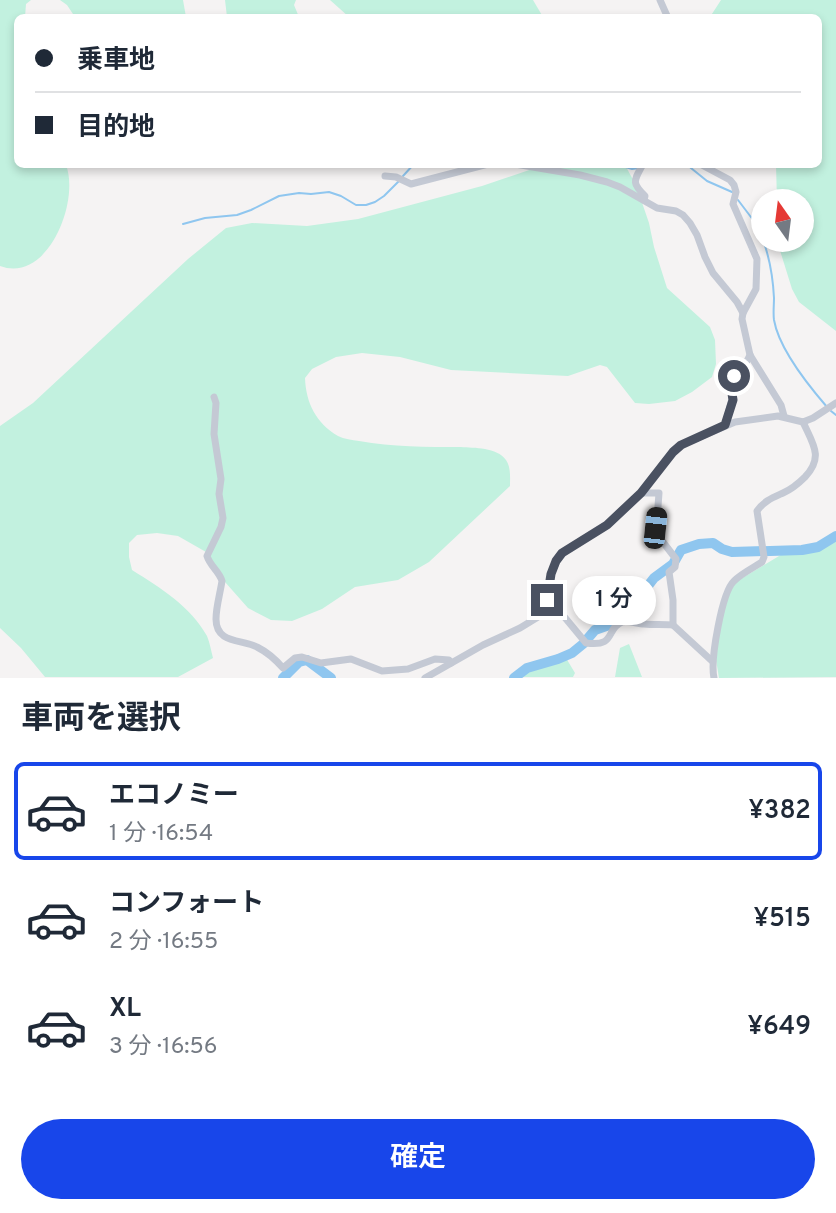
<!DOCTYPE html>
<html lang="ja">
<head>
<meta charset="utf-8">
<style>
  :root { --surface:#fff; --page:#f2f2f3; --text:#1f2937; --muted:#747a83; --line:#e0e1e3; --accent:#1846ea }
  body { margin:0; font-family:Overpass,"Noto Sans JP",sans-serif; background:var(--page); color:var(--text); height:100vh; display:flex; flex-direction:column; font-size:26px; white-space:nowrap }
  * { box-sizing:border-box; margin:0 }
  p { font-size:23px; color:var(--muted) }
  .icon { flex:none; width:38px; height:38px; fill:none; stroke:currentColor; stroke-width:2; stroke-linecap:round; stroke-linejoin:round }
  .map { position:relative; height:678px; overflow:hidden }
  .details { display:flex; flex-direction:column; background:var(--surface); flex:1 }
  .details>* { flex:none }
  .top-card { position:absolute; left:14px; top:14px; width:808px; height:154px; border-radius:10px; box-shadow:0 4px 10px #0003; display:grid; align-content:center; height:154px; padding:0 21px; background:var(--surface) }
  .needle { width:46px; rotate:346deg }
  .tools { position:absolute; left:751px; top:189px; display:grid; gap:14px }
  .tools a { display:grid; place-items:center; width:63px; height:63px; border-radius:50%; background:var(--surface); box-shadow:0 4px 10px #0003; font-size:35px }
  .end { position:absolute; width:32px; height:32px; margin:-16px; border:9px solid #4a5161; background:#fff; box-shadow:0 0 0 4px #fff }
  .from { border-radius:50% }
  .bubble { position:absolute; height:49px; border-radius:24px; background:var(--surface); box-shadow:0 4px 10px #0003; font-size:23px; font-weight:600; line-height:49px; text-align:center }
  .car { position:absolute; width:21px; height:42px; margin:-21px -10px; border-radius:9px; box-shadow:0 0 5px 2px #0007; background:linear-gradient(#222 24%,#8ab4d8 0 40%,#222 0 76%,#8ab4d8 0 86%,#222 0) }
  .top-card b { display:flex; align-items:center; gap:24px; height:66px; font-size:26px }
  .top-card b+b { border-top:2px solid var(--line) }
  .top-card i { width:18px; height:18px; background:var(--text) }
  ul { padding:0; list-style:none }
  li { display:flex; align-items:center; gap:21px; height:98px; margin:0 14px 10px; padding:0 7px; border:4px solid transparent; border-radius:10px }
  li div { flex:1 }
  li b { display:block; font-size:26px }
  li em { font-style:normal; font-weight:600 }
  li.on { border-color:var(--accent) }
  li>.icon { width:63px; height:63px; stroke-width:1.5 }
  h2 { padding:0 21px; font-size:32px; line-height:84px }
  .primary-button { display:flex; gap:14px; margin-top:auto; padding:14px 21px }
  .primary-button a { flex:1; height:80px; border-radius:42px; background:var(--accent); color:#fff; font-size:28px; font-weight:600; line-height:80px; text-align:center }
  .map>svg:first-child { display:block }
  .green { fill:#c2f1df }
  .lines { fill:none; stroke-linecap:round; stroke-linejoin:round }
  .stream { stroke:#8fc6ef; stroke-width:2 }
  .river { stroke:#8fc6ef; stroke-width:10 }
  .minor { stroke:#c4c9d4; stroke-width:7 }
  .route { stroke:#4a5161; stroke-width:9 }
</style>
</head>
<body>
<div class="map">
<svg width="836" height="678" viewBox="0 0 836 678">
  <rect width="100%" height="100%" fill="#f5f3f3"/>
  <g class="green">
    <path d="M0,0H31L26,4L25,17L18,18V164L66,165C80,201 48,284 0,266Z"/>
    <polygon points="60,0 183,0 186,17 75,17 67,5"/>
    <polygon points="225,0 296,0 294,5 299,17 227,17"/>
    <polygon points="330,0 533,0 543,17 349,17"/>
    <polygon points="721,0 836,0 836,331 799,302 792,289 778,244 778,240 802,240 802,201 777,201 776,165 819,164 819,18 710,17"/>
    <path d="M544,165H625L636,185L649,223L654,247L667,288L710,327L715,340L716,364L712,377L692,392L675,401L649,404L635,403L607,367L600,365L568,376L451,370L400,357L362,353L336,357L312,369L305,378C306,403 316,423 338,436C344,439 352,440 359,441C393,447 426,447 461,447C474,448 497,447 506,460C511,467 510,477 510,486L429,562L398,580L355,587L322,609L292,621L271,620L248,608L225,582L206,552L178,536L157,533L137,535L129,543V557L132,570C161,588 190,606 207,636C210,643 211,651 213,658L178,677H45L21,648L0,628V426L33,403L188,259L226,228L252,223L307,226L358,219L482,186Z"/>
    <polygon points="836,538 836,677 719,678 716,660 716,636 731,588 739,580 784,553 796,550 814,549"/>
    <polygon points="629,644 642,677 615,677 620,648"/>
    <polygon points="566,658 575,673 573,677 517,677 534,663"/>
  </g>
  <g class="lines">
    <g class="stream">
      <polyline points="616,164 632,169 639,168"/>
      <polyline points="686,164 707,181 732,192"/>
      <polyline points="403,176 414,164"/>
      <polyline points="738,200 760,229 763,239"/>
      <polyline points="183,224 205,218 237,215 251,210 279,196 299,193 311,194 329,192 341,196 356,205 366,205 375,202 384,196 399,181"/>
      <path d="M763,240C770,259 773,278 774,298C774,305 773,313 774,320C779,349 808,385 827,407"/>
      <polyline points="831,411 836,415"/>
    </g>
    <g class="river">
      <polyline points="283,678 299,662 307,660 331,678"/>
      <polyline points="514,678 527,668 558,659 572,653 583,644 595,630 612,624 619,611 631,598 644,591 654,578 673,564 681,550 699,544 713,543 722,549 732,552 802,550 818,547 836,536"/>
    </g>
    <g class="minor">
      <polyline points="660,0 668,18"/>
      <polyline points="515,164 580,175 607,182 620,187 657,208 676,211 683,215 690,223 697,235 705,257 713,273 737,302 743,313 742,319 750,355 781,405 784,416"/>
      <path d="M643,164C634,181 631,182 645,196L644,200"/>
      <polyline points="700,164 730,180 734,185 736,192 733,204 757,259 756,289 743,313"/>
      <polyline points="385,176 396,177 411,184 488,164"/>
      <path d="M214,397L216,403L214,434L221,479L219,494L223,518L221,527L207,556C210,566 219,571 222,581C220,594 216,607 216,619C216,644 242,639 257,647C267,652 276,660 283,668L295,658L302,657L321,663L351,659L382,671L408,669L435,659L449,660L451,663"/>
      <polyline points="725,425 732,399 730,380 747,361 750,355"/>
      <polyline points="641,493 659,493 656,533 676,559 675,567 669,572 673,600 673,625"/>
      <path d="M547,600L552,602L586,643C617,647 605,629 622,622C629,620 637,624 644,624C654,625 663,624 673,625L712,661"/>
      <polyline points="425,678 483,645 520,628 538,617 547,600 551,574 557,561 562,553 607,525 641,493 673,451 681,445 735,422 778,416 803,422 813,418 836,403"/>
      <path d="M714,678C710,660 722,592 734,581C742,573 753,568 762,562L764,557L757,511C764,501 772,498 783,493C792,489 798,484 805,477C824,457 813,444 803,422"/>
    </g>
  </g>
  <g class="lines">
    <polyline class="route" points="547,600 551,574 556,561 562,553 607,525 641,493 673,452 681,445 725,425 733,400 730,380 734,376"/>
  </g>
</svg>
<div class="tools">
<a><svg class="needle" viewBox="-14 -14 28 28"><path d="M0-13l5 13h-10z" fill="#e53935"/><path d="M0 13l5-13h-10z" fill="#747a83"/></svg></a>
</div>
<i class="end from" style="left:734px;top:376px"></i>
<i class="end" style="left:547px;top:600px"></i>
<div class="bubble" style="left:572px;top:576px;width:84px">1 分</div>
<i class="car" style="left:655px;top:528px;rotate:6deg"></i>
<div class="top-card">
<b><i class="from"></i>乗車地</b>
<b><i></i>目的地</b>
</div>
</div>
<section class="details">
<h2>車両を選択</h2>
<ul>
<li class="on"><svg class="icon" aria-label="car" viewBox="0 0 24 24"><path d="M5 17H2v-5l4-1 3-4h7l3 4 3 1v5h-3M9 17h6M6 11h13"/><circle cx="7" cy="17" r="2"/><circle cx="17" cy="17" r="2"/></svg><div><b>エコノミー</b><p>1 分 · 16:54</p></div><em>¥382</em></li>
<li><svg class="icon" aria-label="car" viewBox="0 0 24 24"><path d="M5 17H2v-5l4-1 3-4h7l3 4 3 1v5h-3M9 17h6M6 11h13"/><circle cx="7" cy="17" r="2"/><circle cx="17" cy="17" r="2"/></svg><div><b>コンフォート</b><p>2 分 · 16:55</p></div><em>¥515</em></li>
<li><svg class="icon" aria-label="car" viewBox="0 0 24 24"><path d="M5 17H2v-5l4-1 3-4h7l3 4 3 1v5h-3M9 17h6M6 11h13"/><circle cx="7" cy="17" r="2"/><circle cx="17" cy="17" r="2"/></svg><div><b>XL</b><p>3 分 · 16:56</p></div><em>¥649</em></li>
</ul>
<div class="primary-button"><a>確定</a></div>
</section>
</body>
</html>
